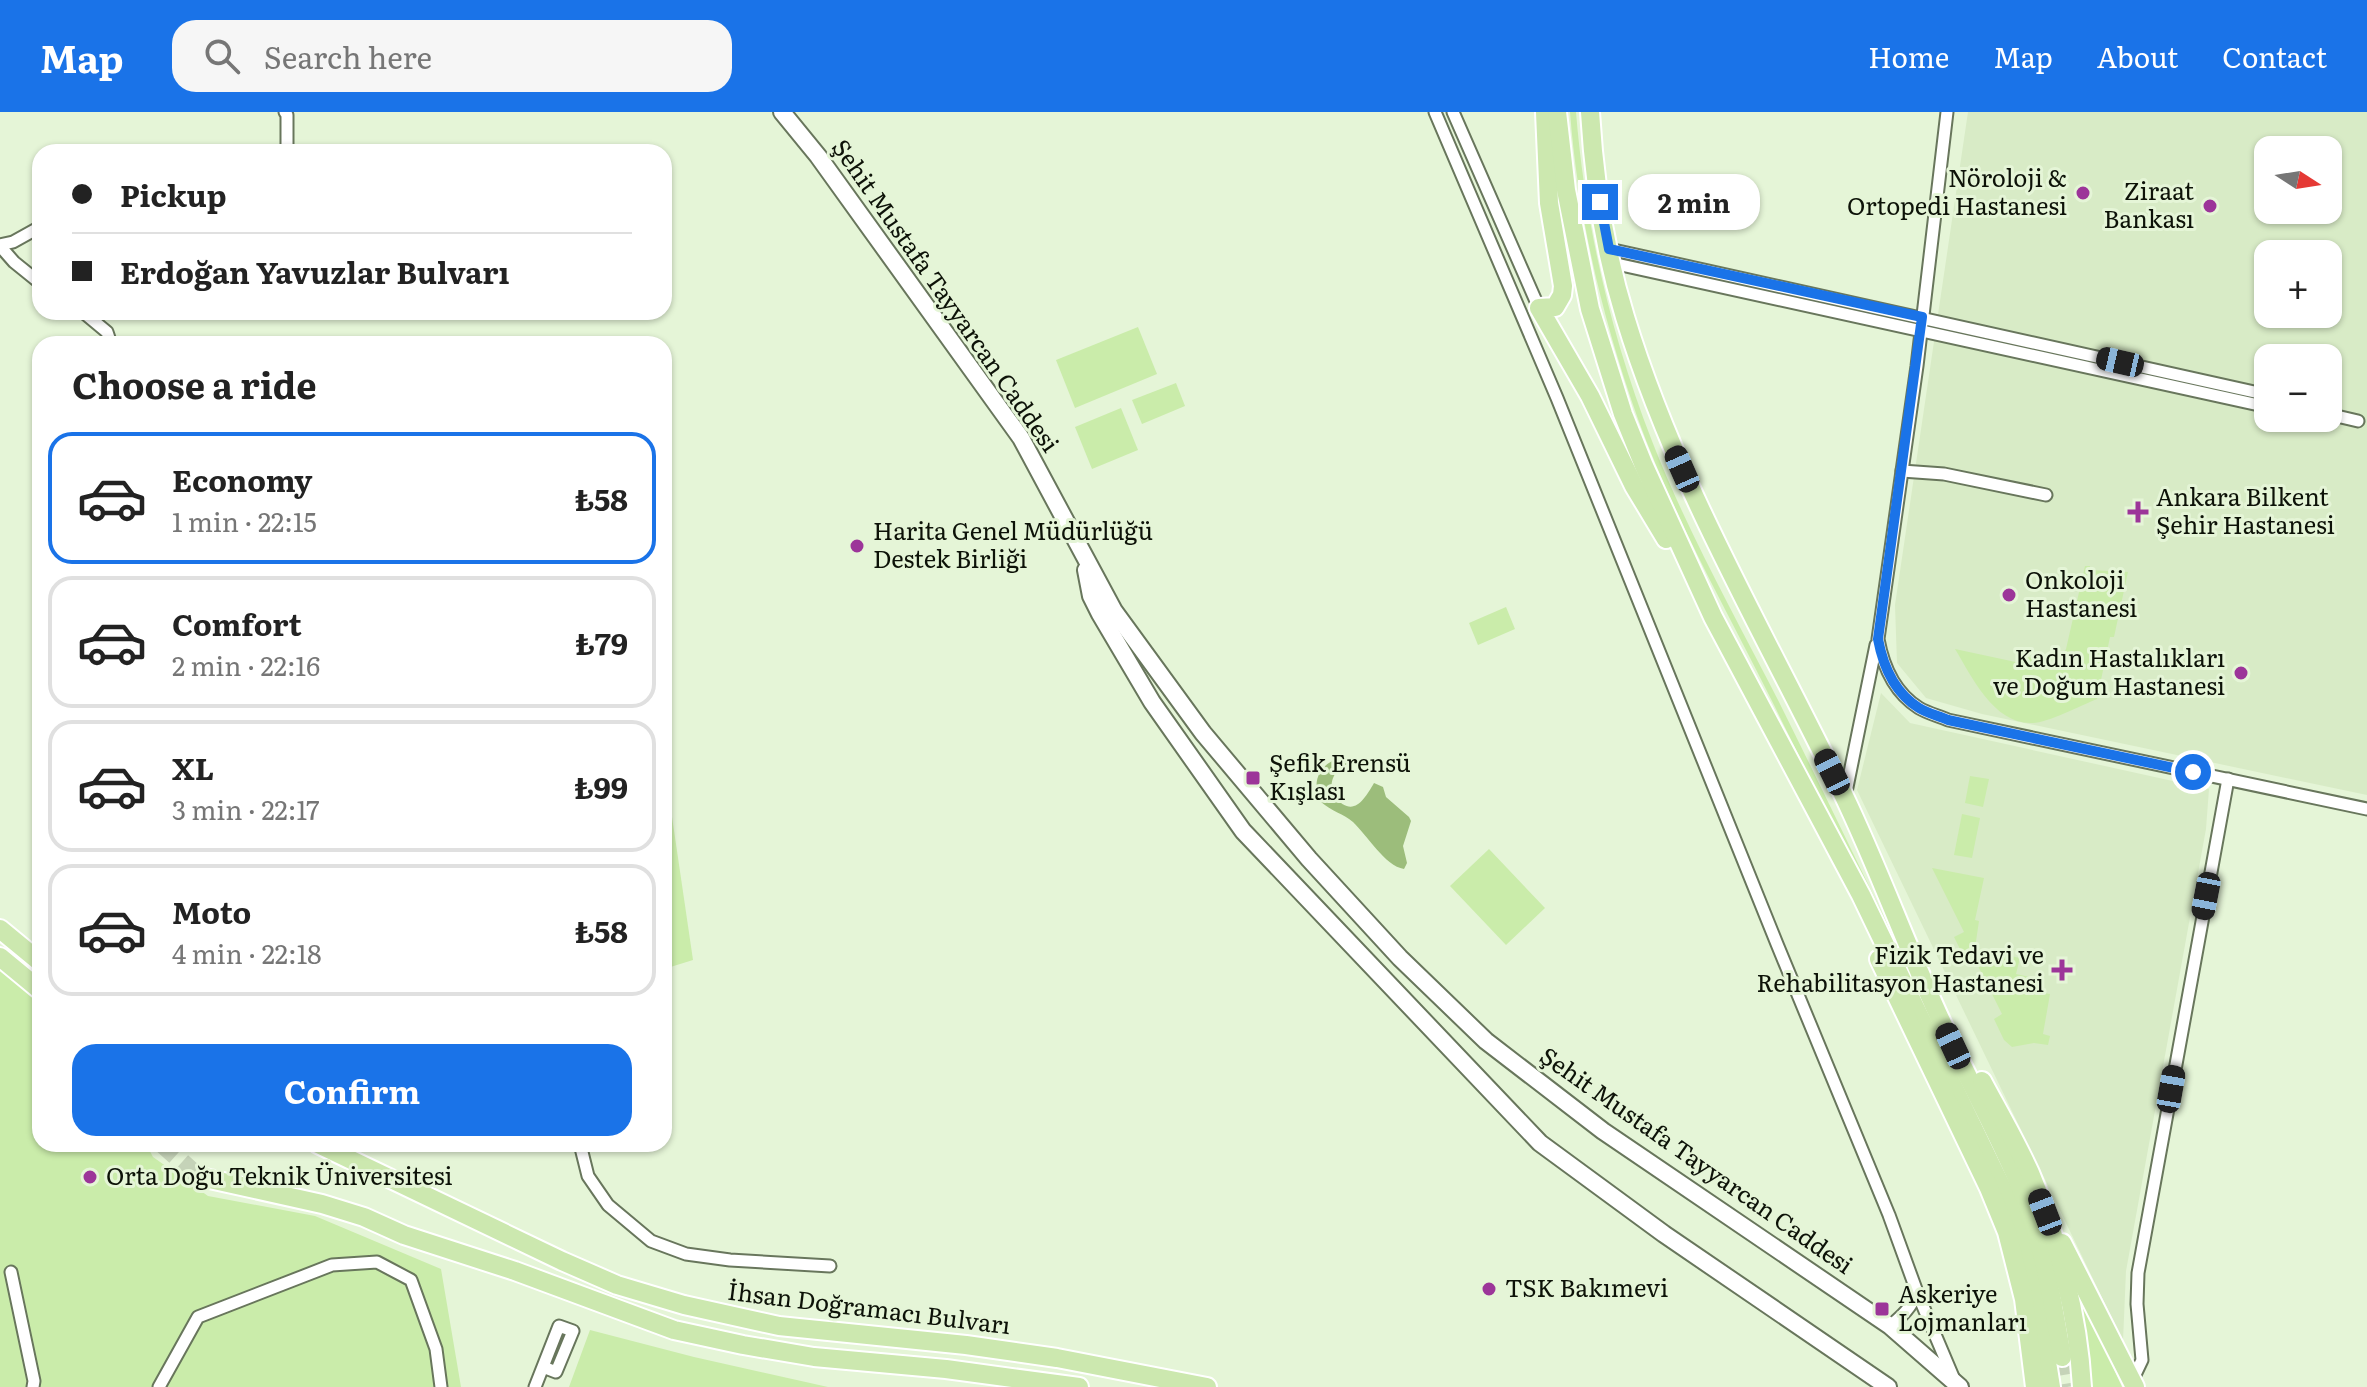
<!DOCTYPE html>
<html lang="en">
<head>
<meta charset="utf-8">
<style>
  :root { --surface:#fff; --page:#f6f6f6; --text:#222; --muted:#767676; --line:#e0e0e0; --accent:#1a73e8 }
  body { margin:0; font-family:Literata,serif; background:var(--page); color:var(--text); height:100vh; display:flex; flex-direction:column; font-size:30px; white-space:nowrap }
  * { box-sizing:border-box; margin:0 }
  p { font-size:26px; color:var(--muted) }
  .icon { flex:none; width:44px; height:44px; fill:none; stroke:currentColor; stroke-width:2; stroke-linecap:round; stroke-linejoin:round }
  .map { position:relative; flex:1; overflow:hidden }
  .drawer { position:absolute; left:32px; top:224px; width:640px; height:816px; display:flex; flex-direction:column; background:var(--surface); border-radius:24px; box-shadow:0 2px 6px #0004 }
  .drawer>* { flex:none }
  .top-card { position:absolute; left:32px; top:32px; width:640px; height:176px; border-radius:24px; box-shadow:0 2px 6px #0004; display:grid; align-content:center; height:176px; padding:0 40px; background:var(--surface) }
  .needle { width:52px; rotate:102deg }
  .fabs { position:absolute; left:2254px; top:24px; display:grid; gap:16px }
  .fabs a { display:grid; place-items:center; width:88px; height:88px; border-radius:16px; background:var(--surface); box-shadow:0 2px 6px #0004; font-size:40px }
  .end { position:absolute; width:36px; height:36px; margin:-18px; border:10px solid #1a73e8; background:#fff; box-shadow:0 0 0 4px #fff }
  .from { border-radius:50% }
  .bubble { position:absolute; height:56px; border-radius:24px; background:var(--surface); box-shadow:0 2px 6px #0004; font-size:26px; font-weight:700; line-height:56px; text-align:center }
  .car { position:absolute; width:24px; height:48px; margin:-24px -12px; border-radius:10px; box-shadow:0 0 6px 2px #0007; background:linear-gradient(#222 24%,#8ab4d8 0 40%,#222 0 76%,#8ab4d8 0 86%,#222 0) }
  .top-card b { display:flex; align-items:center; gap:28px; height:76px; font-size:30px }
  .top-card b+b { border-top:2px solid var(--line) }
  .top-card i { width:20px; height:20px; background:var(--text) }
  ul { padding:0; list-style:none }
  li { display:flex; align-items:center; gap:24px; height:132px; margin:0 16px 12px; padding:0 24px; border:4px solid var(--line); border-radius:24px }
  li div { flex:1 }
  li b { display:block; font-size:30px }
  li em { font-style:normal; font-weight:700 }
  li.selected { border-color:var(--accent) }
  li>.icon { width:72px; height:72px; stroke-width:1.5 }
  h2 { padding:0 40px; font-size:36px; line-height:96px }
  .button { display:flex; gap:16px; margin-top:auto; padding:16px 40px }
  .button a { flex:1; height:92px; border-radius:24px; background:var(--accent); color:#fff; font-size:32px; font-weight:700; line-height:92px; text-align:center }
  header { display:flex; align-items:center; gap:48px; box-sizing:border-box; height:112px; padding:0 40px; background:var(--accent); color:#fff }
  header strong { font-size:38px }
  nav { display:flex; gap:44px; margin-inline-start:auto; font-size:28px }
  .search { width:560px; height:72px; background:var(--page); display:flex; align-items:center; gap:20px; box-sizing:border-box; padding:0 28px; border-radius:24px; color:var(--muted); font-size:30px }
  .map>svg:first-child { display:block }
  .built { fill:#d8ebc6; fill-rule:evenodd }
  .green { fill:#caecaa }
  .water { fill:#9cbd7b }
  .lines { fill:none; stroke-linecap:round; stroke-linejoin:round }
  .primary-tunnel { stroke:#c5d3b8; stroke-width:18; stroke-dasharray:18 9; stroke-linecap:butt }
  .minor-casing { stroke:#68765c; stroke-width:15 }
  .secondary-casing { stroke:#68765c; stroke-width:20 }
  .primary-casing { stroke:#fff; stroke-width:22 }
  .minor { stroke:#fff; stroke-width:11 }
  .secondary { stroke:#fff; stroke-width:16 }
  .primary { stroke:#cce8af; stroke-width:18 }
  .route { stroke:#1a73e8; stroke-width:10 }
  .poi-dot { fill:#9c3599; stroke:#e5f5d7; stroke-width:3 }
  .labels { text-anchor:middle; stroke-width:6; stroke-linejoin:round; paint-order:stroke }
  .poi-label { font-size:24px; fill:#0d1208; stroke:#e5f5d7; text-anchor:start }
  .street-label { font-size:24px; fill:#0d1208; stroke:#e5f5d7 }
</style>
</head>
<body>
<header>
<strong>Map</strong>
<div class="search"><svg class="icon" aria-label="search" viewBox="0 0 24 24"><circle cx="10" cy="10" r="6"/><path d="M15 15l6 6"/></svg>Search here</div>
<nav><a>Home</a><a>Map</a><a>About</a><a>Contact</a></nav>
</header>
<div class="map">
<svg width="2367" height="1275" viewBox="0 0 2367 1275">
  <rect width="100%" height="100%" fill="#e5f5d7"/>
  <g class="built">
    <path d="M1968,0H2367V683L1982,602L1926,586L1897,551L1895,493ZM2268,38H2328V98H2268ZM2268,142H2328V202H2268ZM2268,246H2328V306H2268Z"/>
    <polygon points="1881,581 1910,611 2209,677 2206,717 2126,1159 2123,1229 1857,678"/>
  </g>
  <g class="green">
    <path d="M1570,0H1576C1585,112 1611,224 1652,329C1687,419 1735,504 1779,590C1830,693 1880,797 1930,900L1926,903C1874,797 1823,692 1771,587C1725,495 1673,404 1638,307C1603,209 1578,105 1570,0Z"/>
    <polygon points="1138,215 1157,262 1075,296 1056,248"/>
    <polygon points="1176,271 1185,294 1142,312 1132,288"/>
    <polygon points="1121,296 1138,338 1092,357 1075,315"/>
    <path d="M2085,454H2090V458L2128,460L2114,525H2110L2097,587C2082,593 2047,611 2033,611C1994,613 1972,565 1955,537L2025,552L2027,545L2050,549L2052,544L2061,545L2066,537Z"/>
    <polygon points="1506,495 1515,517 1478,533 1469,511"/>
    <polygon points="1970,664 1989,667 1983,695 1965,691"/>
    <polygon points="664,684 671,698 693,848 664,857"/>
    <polygon points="1962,702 1980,706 1972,746 1954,743"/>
    <polygon points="1489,737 1545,796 1506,833 1450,774"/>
    <polygon points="1932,756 1984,766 1975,808 1979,809 1975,836 2020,846 2016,862 2039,867 2044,881 2050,882 2043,922 2050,924 2048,933 2034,931 2012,935 2004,928 1994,907 2002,902 1973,844 1965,847 1954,825 1964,820"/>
    <polygon points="0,857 40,891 40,1032 146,1032 153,1045 208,1084 315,1104 441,1157 461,1275 0,1275"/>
    <polygon points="2080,1181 2122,1275 2091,1275 2077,1183"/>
    <polygon points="590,1218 694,1245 828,1275 569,1275"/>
  </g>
  <g class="water">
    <path d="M1346,645L1360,649V653C1341,650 1329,662 1332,681L1319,687C1311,665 1323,648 1346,645Z"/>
    <path d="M1374,671L1383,675L1386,685L1409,705L1411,709L1403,734L1407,751L1404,757C1385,754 1367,723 1353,710C1344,702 1331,699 1321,690L1334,684C1353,707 1364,688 1374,671Z"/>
  </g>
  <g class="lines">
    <g class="primary-tunnel">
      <polyline points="162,1032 192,1059 205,1066"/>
      <polyline points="2062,1245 2067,1275"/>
    </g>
    <defs>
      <g id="minor">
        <polyline points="285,0 287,3 287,40"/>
        <polyline points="1435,0 1557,286 1777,832 1889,1103 1917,1180 1953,1265"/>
        <polyline points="1453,0 1539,196"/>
        <path d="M1947,0L1917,254L1878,527C1883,554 1895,581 1919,596C1927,601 1939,604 1948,608L2367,697"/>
        <polyline points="0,133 13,130 40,115"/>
        <polyline points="0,134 14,150 40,171"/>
        <polyline points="1609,137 2268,283"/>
        <polyline points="1612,151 2268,295"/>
        <polyline points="83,200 107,220 111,232"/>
        <polyline points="2328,302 2358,309"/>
        <polyline points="1902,359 1944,362 2046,383"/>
        <polyline points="1845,685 1876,533"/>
        <polyline points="580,1032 588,1064 608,1093 651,1129 686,1142 730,1148 830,1154"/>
        <polyline points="11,1160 34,1269 33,1275"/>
        <path d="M1890,1214C1902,1204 1912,1195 1917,1180"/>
        <polyline points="2132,1269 2142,1248 2137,1192 2138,1161 2228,667"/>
        <polyline points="159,1275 198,1205 332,1153 377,1150 411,1168 436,1237 441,1275"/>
        <polyline points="535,1275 559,1214 573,1219 556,1260 543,1255"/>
      </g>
      <g id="secondary">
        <polyline points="782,0 818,44 1021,326 1114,499 1203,621 1309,747 1400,846 1486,929 1603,1019 1890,1214 1960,1275"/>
        <polyline points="1086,458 1091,484 1100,502 1152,590 1243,719 1540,1031 1664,1122 1888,1275"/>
      </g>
      <g id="primary">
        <polyline points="1545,0 1549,91 1563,174 1562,183 1555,195 1539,196 1590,284 1634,374 1666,427"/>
        <path d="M1557,0L1566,78L1590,197L1623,302L1644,354L1713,505L1861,783L2005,1082C2032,1146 2040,1207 2051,1275"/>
        <path d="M1590,0C1594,68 1605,140 1625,205C1676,373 1767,525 1843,682C1879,757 1907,836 1942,911C1966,964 1995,1015 2018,1069C2042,1125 2052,1185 2062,1245"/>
        <polyline points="0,817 40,850"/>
        <polyline points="0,845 40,878"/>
        <polyline points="1879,847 1989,1076 2007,1120 2024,1187 2035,1275"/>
        <path d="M1982,969C1998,999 2016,1030 2030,1061C2058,1127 2078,1203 2082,1275"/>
        <polyline points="318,1032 562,1149 617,1173 684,1193 779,1214 966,1233 1057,1246 1207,1275"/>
        <polyline points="205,1066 322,1092 364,1105 404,1123 515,1159 674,1218 743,1233 814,1245 946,1257 1079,1275"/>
        <polyline points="2062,1131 2135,1275"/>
      </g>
    </defs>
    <use href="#minor" class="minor-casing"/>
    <use href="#secondary" class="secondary-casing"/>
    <use href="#primary" class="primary-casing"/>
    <use href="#minor" class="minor"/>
    <use href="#secondary" class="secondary"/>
    <use href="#primary" class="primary"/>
  </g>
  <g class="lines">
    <path class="route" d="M1600,90L1609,137L1922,205L1878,527C1883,554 1895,581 1919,596C1927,601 1939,604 1948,608L2193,660"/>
  </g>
  <g class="poi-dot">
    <circle cx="2083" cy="81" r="8"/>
    <circle cx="2210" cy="94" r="8"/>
    <path d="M2134 388h8v8h8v8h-8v8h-8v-8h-8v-8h8z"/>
    <circle cx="857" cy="434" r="8"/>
    <circle cx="2009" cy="483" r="8"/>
    <circle cx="2241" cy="561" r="8"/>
    <rect x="1245" y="658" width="16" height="16" rx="4"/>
    <path d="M2058 846h8v8h8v8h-8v8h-8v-8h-8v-8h8z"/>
    <circle cx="90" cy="1065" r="8"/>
    <circle cx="1489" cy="1177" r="8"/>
    <rect x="1874" y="1189" width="16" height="16" rx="4"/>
  </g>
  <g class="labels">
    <g class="poi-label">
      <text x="2067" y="75" text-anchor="end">Nöroloji &amp;<tspan x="2067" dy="28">Ortopedi Hastanesi</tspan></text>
      <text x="2194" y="88" text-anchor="end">Ziraat<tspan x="2194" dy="28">Bankası</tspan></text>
      <text x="2156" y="394">Ankara Bilkent<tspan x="2156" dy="28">Şehir Hastanesi</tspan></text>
      <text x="873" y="428">Harita Genel Müdürlüğü<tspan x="873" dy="28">Destek Birliği</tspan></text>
      <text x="2025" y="477">Onkoloji<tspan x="2025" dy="28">Hastanesi</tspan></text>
      <text x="2225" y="555" text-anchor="end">Kadın Hastalıkları<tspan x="2225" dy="28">ve Doğum Hastanesi</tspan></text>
      <text x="1269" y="660">Şefik Erensü<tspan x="1269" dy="28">Kışlası</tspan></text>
      <text x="2044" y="852" text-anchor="end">Fizik Tedavi ve<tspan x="2044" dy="28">Rehabilitasyon Hastanesi</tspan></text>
      <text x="106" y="1073">Orta Doğu Teknik Üniversitesi</text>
      <text x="1505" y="1185">TSK Bakımevi</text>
      <text x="1898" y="1191">Askeriye<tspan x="1898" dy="28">Lojmanları</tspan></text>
    </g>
    <g class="street-label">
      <text transform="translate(945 184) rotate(55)" y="8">Şehit Mustafa Tayyarcan Caddesi</text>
      <text transform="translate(1696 1049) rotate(35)" y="8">Şehit Mustafa Tayyarcan Caddesi</text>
      <text transform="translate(869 1197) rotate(7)" y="8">İhsan Doğramacı Bulvarı</text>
    </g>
  </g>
</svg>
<div class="fabs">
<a><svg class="needle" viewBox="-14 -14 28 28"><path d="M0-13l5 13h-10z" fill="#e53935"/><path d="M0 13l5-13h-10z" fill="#767676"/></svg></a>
<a>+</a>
<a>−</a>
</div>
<i class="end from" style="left:2193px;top:660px"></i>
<i class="end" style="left:1600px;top:90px"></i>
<div class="bubble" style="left:1628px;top:62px;width:132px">2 min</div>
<i class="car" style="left:2120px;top:250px;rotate:283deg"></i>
<i class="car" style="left:1682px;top:357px;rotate:336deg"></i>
<i class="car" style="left:1832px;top:660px;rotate:334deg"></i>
<i class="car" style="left:2206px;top:784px;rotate:191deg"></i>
<i class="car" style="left:1953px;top:934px;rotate:335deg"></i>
<i class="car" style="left:2171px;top:977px;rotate:10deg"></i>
<i class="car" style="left:2045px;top:1100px;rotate:339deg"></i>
<div class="top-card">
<b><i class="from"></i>Pickup</b>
<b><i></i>Erdoğan Yavuzlar Bulvarı</b>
</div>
<section class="drawer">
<h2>Choose a ride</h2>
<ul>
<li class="selected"><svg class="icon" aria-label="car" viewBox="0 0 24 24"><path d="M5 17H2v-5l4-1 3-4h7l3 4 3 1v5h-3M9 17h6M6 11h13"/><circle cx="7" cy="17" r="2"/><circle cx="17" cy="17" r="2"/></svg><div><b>Economy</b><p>1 min · 22:15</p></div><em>₺58</em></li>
<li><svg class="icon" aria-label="car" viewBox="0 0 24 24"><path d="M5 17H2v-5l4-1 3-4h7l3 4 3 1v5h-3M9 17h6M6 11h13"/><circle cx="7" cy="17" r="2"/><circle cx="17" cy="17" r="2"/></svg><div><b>Comfort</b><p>2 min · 22:16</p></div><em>₺79</em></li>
<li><svg class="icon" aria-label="car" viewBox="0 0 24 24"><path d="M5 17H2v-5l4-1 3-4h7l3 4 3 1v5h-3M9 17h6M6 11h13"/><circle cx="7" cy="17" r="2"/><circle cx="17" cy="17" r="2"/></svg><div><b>XL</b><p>3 min · 22:17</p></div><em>₺99</em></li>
<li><svg class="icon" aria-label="car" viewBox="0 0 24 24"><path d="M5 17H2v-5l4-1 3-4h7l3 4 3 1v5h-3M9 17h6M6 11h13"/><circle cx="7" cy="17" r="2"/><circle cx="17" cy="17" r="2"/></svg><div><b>Moto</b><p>4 min · 22:18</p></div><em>₺58</em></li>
</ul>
<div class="button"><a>Confirm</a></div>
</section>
</div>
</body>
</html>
